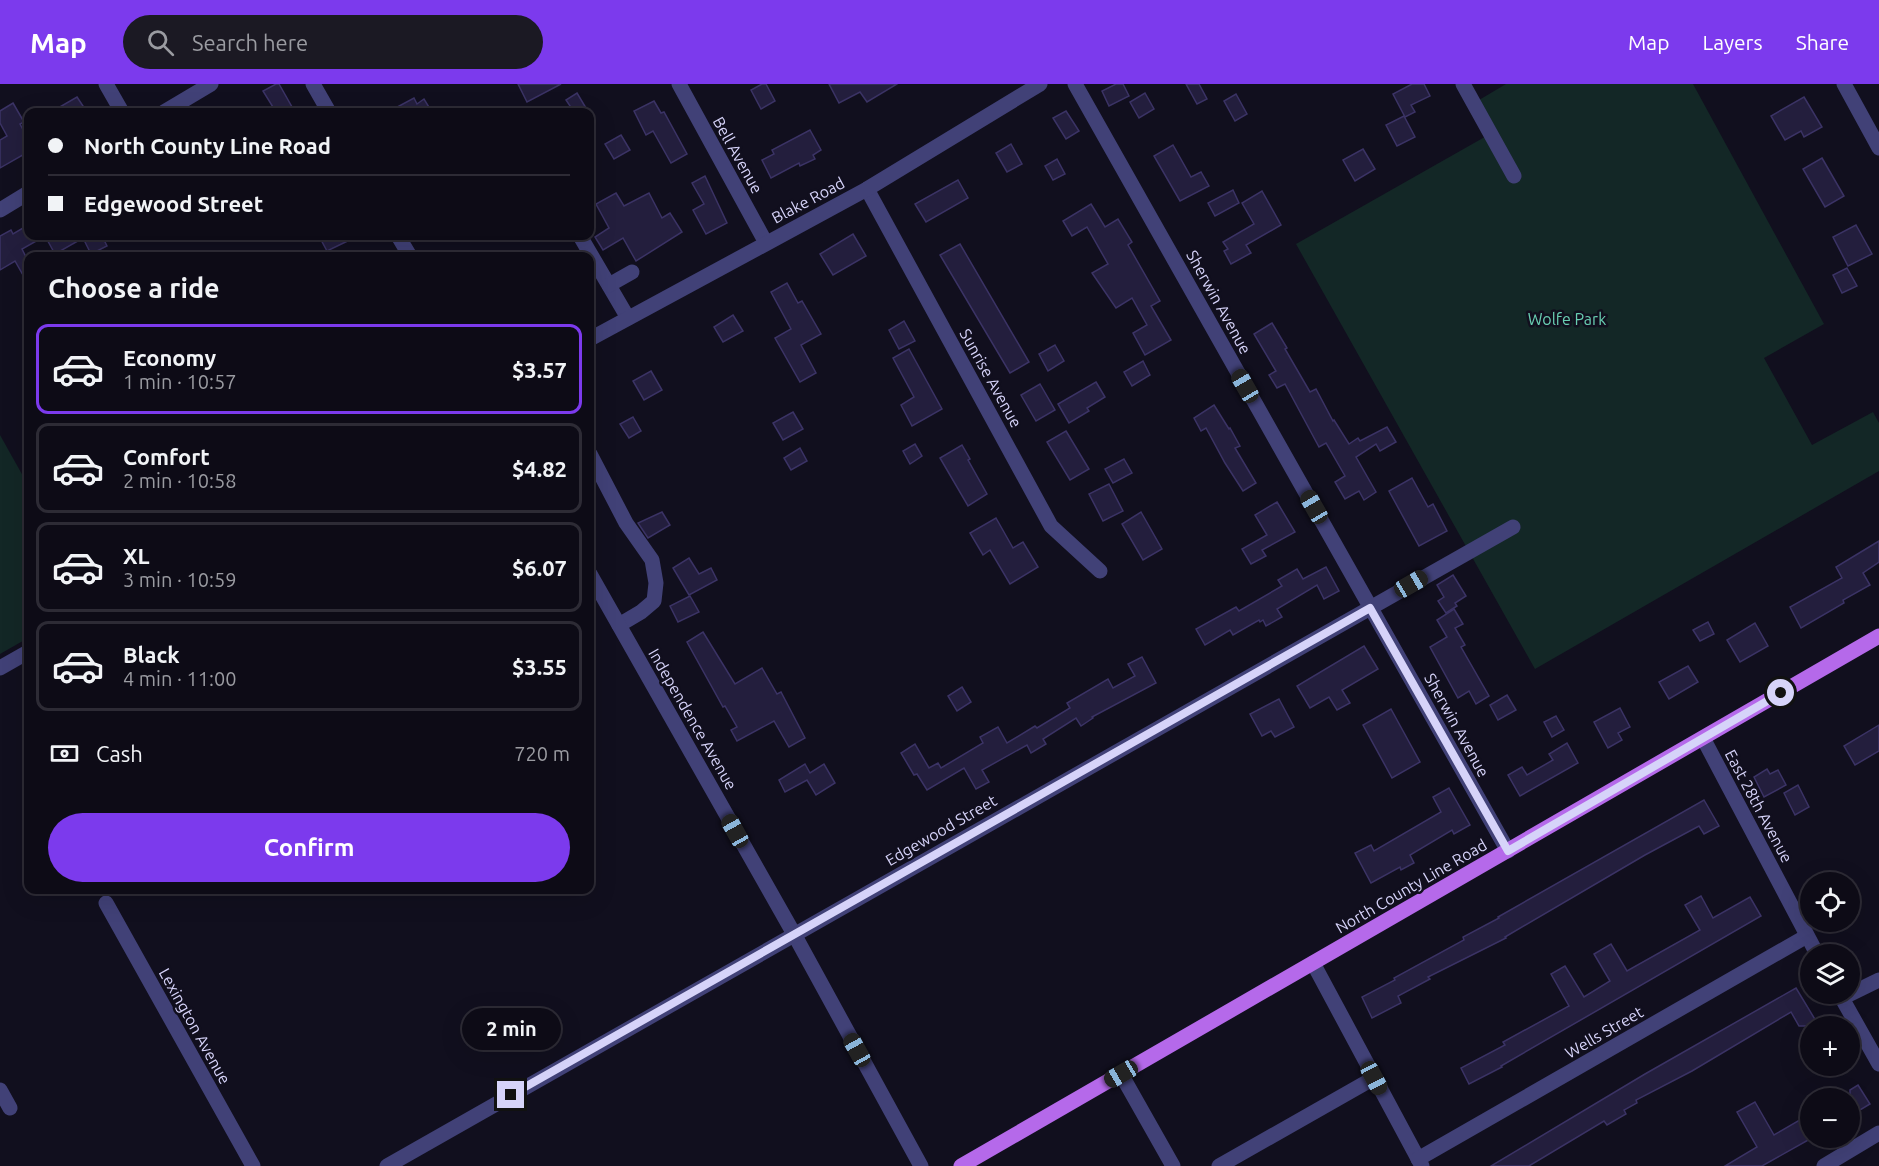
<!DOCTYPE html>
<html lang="en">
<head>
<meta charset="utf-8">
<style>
  :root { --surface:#0d0b16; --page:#1b1923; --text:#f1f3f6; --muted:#9a9ba1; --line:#2d2b35; --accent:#7c3aed }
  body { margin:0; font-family:Ubuntu,sans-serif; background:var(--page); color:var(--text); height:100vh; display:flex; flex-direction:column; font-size:22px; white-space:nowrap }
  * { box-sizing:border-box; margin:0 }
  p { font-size:20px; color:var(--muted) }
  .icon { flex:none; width:33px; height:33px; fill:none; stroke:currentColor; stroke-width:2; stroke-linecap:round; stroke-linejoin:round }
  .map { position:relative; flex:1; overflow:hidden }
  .panel { position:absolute; left:24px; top:168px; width:570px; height:642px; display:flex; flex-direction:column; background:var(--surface); border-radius:12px; box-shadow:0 6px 24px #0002,0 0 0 2px var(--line) }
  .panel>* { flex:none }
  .banner { position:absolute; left:24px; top:24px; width:570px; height:132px; border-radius:12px; box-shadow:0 6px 24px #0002,0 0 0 2px var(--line); display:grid; align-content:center; height:132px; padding:0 24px; background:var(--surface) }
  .fabs { position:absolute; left:1800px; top:788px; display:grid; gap:12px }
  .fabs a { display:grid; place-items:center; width:60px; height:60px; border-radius:50%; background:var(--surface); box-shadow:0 6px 24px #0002,0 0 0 2px var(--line); font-size:30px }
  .end { position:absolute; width:27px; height:27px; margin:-14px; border:8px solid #d6d3f9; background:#111; box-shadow:0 0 0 3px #111 }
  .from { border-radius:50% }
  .bubble { position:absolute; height:42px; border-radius:21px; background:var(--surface); box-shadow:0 6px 24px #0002,0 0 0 2px var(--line); font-size:20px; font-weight:700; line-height:42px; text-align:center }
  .car { position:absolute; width:18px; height:36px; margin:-18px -9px; border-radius:8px; box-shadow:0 0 4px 2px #0007; background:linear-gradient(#222 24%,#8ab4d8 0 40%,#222 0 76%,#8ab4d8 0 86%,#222 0) }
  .banner b { display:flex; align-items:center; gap:21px; height:57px; font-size:22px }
  .banner b+b { border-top:2px solid var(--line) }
  .banner i { width:15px; height:15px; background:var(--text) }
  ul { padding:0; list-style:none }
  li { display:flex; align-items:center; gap:18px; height:90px; margin:0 12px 9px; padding:0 12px; border:3px solid var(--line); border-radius:12px }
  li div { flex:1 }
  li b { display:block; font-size:22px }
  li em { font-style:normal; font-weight:700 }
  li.active { border-color:var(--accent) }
  li>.icon { width:54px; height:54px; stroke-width:1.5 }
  h2 { padding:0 24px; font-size:27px; line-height:72px }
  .pay { display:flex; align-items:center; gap:15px; height:66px; padding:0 24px; font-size:22px }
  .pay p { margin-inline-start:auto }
  .cta { display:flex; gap:12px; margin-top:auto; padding:12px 24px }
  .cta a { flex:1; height:69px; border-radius:36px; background:var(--accent); color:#fff; font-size:24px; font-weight:700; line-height:69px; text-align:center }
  header { display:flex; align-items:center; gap:36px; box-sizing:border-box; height:84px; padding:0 30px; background:var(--accent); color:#fff }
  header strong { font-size:28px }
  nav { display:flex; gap:33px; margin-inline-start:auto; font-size:21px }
  .search { width:420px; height:54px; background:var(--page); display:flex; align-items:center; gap:15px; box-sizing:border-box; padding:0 21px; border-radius:33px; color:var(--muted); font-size:22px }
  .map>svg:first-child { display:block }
  .green { fill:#132726 }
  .building { fill:#231e3d; stroke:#3b3365; stroke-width:1.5 }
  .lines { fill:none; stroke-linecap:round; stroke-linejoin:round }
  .minor { stroke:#414177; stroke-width:15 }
  .major { stroke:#b569ea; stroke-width:15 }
  .route { stroke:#d6d3f9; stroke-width:8 }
  .labels { text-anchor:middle; stroke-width:5; stroke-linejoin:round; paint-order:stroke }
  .street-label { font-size:16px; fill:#d6d3f9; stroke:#110f1e }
  .park-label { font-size:16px; fill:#69ceb2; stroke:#110f1e }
</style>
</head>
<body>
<header>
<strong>Map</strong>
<div class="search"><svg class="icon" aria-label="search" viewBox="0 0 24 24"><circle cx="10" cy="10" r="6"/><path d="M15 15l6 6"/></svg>Search here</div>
<nav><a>Map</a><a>Layers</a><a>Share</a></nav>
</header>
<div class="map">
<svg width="1879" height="1082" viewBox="0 0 1879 1082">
  <rect width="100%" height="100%" fill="#110f1e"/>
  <g class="green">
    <polygon points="1506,0 1693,0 1824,240 1764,274 1812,361 1873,328 1879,339 1879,387 1535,585 1296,160 1490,50 1474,19"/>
    <polygon points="0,351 28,401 28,554 0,570"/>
  </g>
  <g class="building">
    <polygon points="276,0 279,0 292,23 282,28 276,28 263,7"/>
    <polygon points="518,0 561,0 527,18"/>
    <polygon points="762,0 766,0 775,17 761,25 751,6"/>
    <polygon points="829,0 897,0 867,18 860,8 839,19"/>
    <polygon points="1116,0 1123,0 1129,12 1109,22 1102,7"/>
    <polygon points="1186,0 1199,0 1207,15 1197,20"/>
    <polygon points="1412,0 1424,0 1430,12 1411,21 1415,28 1405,33 1393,10"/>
    <polygon points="577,9 586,24 579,28 574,28 566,16"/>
    <polygon points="1145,9 1154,25 1139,34 1130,18"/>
    <polygon points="1236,10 1247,30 1235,37 1224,17"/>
    <polygon points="77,13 87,28 51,28"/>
    <polygon points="1804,13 1822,43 1804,53 1801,47 1785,56 1771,32"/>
    <polygon points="414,14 417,20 424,15 432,28 388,28"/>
    <polygon points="654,17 661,29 664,28 687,70 671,79 653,47 646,51 634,27"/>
    <polygon points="13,19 24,38 20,40 28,55 28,68 0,84 0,56 7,52 0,39 0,27"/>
    <polygon points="1066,27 1079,47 1066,55 1053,34"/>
    <polygon points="1404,32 1415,53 1397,62 1386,41"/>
    <polygon points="810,46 821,66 813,71 815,75 800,82 799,79 771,94 762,76 774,70 772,66"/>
    <polygon points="621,51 630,66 614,75 605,60"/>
    <polygon points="1011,60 1022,80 1007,88 996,69"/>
    <polygon points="1173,61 1191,93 1201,88 1209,102 1180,117 1154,72"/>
    <polygon points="1363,65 1375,85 1355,97 1343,76"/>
    <polygon points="1822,74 1844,112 1825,123 1803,85"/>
    <polygon points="1057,75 1065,90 1053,96 1045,82"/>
    <polygon points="705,92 727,139 706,150 693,126 704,120 692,99"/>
    <polygon points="958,96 968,114 926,138 915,120"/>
    <polygon points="1233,106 1239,119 1215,132 1208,119"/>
    <polygon points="1262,107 1281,141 1246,161 1251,169 1231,180 1224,167 1228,165 1223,158 1254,140 1242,119"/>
    <polygon points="616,109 624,122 649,109 662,134 670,129 682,148 636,177 623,154 603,166 595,153 609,144 596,120"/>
    <polygon points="1091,120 1105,143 1118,135 1132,158 1128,161 1160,217 1151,222 1171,256 1145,271 1133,249 1147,241 1132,214 1116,224 1092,189 1108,180 1087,143 1072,152 1063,137"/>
    <polygon points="28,141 28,152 102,152 107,162 91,170 83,154 55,170 45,152 22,165 28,177 28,200 15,177 0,186 0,152 11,146 13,150"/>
    <polygon points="1856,141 1872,170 1848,182 1833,153"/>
    <polygon points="853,150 866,172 833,191 820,170"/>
    <polygon points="319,152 358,152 327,167"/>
    <polygon points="960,160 1029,278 1010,289 940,171"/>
    <polygon points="1847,184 1857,202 1842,209 1833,191"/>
    <polygon points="787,199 798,219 802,217 821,250 801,261 816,289 800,298 775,254 791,245 771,208"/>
    <polygon points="733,231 743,247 723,258 714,243"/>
    <polygon points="904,237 915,257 899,265 889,246"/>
    <polygon points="1272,239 1287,264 1285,265 1310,308 1316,305 1333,337 1334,336 1349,360 1358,354 1360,357 1387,343 1396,358 1380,367 1376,360 1356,373 1376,408 1364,416 1359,407 1345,415 1335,398 1345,392 1326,359 1319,363 1285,300 1277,304 1269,291 1276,287 1254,250"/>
    <polygon points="1055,261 1064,277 1048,287 1039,270"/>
    <polygon points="909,265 942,325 912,342 901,321 914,313 893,274"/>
    <polygon points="1143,277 1150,291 1132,302 1124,288"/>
    <polygon points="651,287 662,306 644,316 633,297"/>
    <polygon points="1096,298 1105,313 1087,324 1089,327 1069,339 1058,320"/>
    <polygon points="1040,300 1055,326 1036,337 1021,311"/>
    <polygon points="1214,321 1229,345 1230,344 1240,362 1235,364 1256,399 1243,407 1225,379 1206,344 1201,347 1194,334"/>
    <polygon points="793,328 803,345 783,356 773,339"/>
    <polygon points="633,333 641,347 629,354 620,340"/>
    <polygon points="1066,347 1089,385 1070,396 1047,358"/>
    <polygon points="915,360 922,372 910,380 903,367"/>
    <polygon points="962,361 970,375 968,376 987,410 968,422 940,374"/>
    <polygon points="800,364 807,377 791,386 784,374"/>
    <polygon points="1124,375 1132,389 1113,399 1105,385"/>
    <polygon points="1412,394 1428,423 1433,420 1447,447 1419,462 1389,407"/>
    <polygon points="1109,400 1123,427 1103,437 1089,410"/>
    <polygon points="1277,418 1295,448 1262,466 1266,472 1251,480 1242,465 1267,451 1255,431"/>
    <polygon points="662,428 670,441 648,454 638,439"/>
    <polygon points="1141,428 1162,465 1143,476 1122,440"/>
    <polygon points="996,434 1013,464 1023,458 1038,483 1010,500 990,466 983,471 970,449"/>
    <polygon points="1879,457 1879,478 1863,489 1870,501 1843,516 1844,519 1801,544 1790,523 1842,494 1836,483"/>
    <polygon points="689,474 699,490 711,484 717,496 689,511 673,484"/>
    <polygon points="1326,483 1339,507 1324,515 1317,501 1277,525 1282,533 1266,542 1263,536 1260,538 1259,536 1233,551 1230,546 1205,561 1196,545 1236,523 1239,527 1282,502 1278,496 1297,485 1303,495"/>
    <polygon points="1453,491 1466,512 1455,519 1457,522 1446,529 1438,517 1444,513 1437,501"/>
    <polygon points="690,512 699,528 678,538 670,522"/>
    <polygon points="1454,525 1463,540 1455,544 1465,561 1461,563 1489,612 1476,620 1469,607 1458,614 1430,563 1447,553 1437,536"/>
    <polygon points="1708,538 1714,550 1700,557 1693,546"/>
    <polygon points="1755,539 1768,562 1740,578 1727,556"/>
    <polygon points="703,548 735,600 762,584 777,610 781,608 805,654 789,663 774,637 737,657 731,646 737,643 725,622 723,623 687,558"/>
    <polygon points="1364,562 1378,585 1342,606 1350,619 1337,626 1329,613 1310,624 1297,602"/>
    <polygon points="1142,573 1156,599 1092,633 1093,634 1081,642 1076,634 1043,655 1046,660 1031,669 1027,661 982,686 989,698 976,705 964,684 927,706 917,690 914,691 901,669 915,660 929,684 938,679 941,684 983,659 980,653 998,643 1007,659 1035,642 1037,644 1070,624 1067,619 1108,595 1113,604 1135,592 1128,580"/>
    <polygon points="1688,582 1698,598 1669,615 1659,598"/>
    <polygon points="962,603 971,618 957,627 948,612"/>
    <polygon points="1507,611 1516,626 1498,636 1490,621"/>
    <polygon points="1279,615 1294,643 1275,653 1271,647 1262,652 1250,630"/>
    <polygon points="1620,624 1630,643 1618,649 1622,656 1608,664 1594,638"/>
    <polygon points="1391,625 1420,678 1392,694 1363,641"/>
    <polygon points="1556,632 1564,646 1552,653 1544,638"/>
    <polygon points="1879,641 1879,667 1855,681 1844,662"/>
    <polygon points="1567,659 1578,679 1520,712 1508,691 1522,683 1527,691 1553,676 1549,670"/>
    <polygon points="805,680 810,689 824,680 835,699 816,711 807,696 785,708 779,696"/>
    <polygon points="1767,685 1770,690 1778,686 1786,701 1764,713 1754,693"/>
    <polygon points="1798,701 1809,723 1795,731 1784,709"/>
    <polygon points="1449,704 1470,741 1454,750 1452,746 1410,771 1414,779 1401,786 1400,783 1371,799 1355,769 1371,761 1374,767 1441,728 1433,713"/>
    <polygon points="1704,716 1719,742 1704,750 1699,742 1645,771 1505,853 1506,854 1428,893 1430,895 1398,912 1401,919 1372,934 1362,913 1395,896 1394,894 1464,856 1463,853 1499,834 1498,833"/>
    <polygon points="1701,812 1713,834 1750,813 1761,832 1501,982 1502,983 1469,1000 1461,984 1505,961 1503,958 1569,922 1551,890 1565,882 1584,913 1610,897 1594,870 1611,860 1627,887 1700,846 1685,821"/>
    <polygon points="1796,904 1819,942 1799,942 1791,928 1692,987 1636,1016 1637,1019 1624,1026 1626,1030 1607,1041 1604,1037 1529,1082 1491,1082 1645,990"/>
    <polygon points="1858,1001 1870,1020 1850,1032 1850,1006"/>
    <polygon points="1755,1018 1774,1051 1810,1030 1810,1055 1762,1082 1725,1082 1757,1063 1737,1028"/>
  </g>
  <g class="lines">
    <g class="minor">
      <polyline points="106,0 122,28"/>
      <polyline points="313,0 329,28"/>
      <polyline points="679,0 766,159"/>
      <polyline points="1075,0 1508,767"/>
      <polyline points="1463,0 1514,92"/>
      <polyline points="1844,0 1879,64"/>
      <polyline points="164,28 211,0"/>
      <polyline points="867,105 1051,442 1100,487"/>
      <polyline points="0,126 28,109"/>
      <polyline points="398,152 410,172"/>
      <polyline points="580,152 628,234"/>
      <polyline points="609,201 632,188"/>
      <polyline points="590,255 867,105 1040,0"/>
      <polyline points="590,370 626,439 652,476 656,499 654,517 641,528 619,541"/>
      <polyline points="590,490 794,850 921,1082"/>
      <polyline points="0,584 28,568"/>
      <polyline points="1703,654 1817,870"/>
      <polyline points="106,819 253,1082"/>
      <polyline points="1313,879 1422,1082"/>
      <polyline points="1839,909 1879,980"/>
      <polyline points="1842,914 1879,896"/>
      <polyline points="1121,990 1173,1082"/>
      <polyline points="0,1006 10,1024"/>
      <polyline points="1418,1075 1807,852"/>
      <polyline points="387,1082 1513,443"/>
      <polyline points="1219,1082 1374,994"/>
      <polyline points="1824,1082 1879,1049"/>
    </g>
    <polyline class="major" points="961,1082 1879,552"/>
  </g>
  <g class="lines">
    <polyline class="route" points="511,1011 1370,524 1508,767 1781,609"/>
  </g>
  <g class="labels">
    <g class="street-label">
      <text transform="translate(738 71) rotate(61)" y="6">Bell Avenue</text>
      <text transform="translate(808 116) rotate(-28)" y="6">Blake Road</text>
      <text transform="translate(1219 218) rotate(61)" y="6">Sherwin Avenue</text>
      <text transform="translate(991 294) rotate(61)" y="6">Sunrise Avenue</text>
      <text transform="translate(693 635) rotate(60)" y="6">Independence Avenue</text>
      <text transform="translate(1457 641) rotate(61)" y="6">Sherwin Avenue</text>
      <text transform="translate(1759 722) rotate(62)" y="6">East 28th Avenue</text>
      <text transform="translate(941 746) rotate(-30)" y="6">Edgewood Street</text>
      <text transform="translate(1411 802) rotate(-30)" y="6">North County Line Road</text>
      <text transform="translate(195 942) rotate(61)" y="6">Lexington Avenue</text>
      <text transform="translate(1604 948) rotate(-30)" y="6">Wells Street</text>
    </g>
    <g class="park-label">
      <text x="1567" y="241">Wolfe Park</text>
    </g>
  </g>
</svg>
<div class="fabs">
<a><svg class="icon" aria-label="locate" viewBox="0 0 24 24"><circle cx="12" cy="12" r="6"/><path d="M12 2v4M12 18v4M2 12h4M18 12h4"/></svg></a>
<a><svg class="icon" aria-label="layers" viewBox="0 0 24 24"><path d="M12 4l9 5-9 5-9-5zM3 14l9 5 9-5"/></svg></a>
<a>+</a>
<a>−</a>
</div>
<i class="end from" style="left:1781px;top:609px"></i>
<i class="end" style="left:511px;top:1011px"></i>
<div class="bubble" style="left:462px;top:924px;width:99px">2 min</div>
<i class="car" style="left:1245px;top:302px;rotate:330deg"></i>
<i class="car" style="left:1314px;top:423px;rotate:330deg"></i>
<i class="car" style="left:1411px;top:500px;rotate:60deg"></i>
<i class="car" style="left:735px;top:747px;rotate:331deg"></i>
<i class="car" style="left:857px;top:966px;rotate:331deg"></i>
<i class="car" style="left:1121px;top:990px;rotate:240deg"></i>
<i class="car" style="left:1374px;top:994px;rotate:152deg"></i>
<div class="banner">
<b><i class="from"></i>North County Line Road</b>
<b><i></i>Edgewood Street</b>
</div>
<section class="panel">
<h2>Choose a ride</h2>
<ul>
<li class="active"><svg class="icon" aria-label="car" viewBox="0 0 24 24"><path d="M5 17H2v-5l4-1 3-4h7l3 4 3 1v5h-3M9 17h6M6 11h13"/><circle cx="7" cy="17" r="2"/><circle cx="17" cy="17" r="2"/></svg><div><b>Economy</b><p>1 min · 10:57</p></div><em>$3.57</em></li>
<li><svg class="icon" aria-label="car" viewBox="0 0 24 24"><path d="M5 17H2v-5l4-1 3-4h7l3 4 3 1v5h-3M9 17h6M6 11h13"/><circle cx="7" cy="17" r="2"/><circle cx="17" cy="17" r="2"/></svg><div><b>Comfort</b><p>2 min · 10:58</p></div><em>$4.82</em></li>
<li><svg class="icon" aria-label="car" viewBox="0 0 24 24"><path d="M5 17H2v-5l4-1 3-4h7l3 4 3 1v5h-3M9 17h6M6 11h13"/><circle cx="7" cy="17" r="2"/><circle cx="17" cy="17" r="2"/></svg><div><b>XL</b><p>3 min · 10:59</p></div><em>$6.07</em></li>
<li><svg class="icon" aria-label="car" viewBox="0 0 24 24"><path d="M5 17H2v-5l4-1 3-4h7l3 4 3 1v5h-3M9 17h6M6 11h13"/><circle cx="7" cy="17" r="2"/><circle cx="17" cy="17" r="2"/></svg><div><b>Black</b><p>4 min · 11:00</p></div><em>$3.55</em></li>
</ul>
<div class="pay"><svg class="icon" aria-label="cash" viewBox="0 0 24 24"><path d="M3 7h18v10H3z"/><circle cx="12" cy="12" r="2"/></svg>Cash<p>720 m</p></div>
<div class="cta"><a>Confirm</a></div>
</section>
</div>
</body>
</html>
